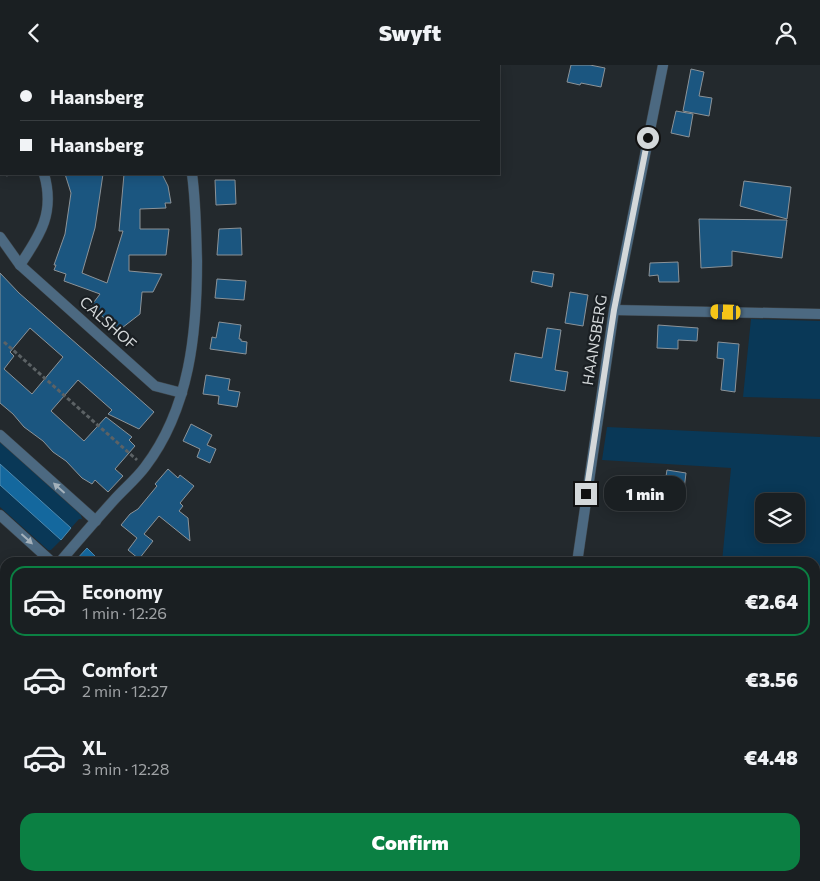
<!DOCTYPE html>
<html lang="en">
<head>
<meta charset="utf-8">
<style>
  :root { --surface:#1a1f22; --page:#272c2f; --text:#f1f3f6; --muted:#9fa2a5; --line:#383d40; --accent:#0b8043 }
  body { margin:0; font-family:Commissioner,sans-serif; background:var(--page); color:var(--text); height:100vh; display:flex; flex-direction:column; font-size:19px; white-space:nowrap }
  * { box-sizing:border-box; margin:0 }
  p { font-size:16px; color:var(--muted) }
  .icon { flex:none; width:28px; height:28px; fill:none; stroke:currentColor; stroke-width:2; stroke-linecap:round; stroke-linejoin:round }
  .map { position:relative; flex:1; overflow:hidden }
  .sheet { position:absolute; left:0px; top:492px; width:820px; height:324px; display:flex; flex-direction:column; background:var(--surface); border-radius:15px 15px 0 0; box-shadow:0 2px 12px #0003,0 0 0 1px var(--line) }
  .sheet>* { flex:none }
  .guide { position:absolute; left:0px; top:0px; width:500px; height:110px; box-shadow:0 2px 12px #0003,0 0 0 1px var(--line); display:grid; align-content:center; height:110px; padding:0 20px; background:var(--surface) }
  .controls { position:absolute; left:755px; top:428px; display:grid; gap:10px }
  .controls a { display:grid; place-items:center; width:50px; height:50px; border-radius:10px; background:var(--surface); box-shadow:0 2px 12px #0003,0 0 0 1px var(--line); font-size:25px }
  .end { position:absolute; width:22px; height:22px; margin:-11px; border:6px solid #d4d8da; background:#111; box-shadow:0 0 0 2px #111 }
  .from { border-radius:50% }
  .bubble { position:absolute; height:35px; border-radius:15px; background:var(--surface); box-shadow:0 2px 12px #0003,0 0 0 1px var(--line); font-size:16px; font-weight:800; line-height:35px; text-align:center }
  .car { position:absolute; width:15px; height:30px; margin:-15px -8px; border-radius:6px; box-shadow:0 0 4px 1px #0007; background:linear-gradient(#f5c518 24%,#345 0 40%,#f5c518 0 76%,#345 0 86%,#f5c518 0) }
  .guide b { display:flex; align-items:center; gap:18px; height:48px; font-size:19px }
  .guide b+b { border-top:1px solid var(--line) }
  .guide i { width:12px; height:12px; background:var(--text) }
  ul { padding:9px 0 0; list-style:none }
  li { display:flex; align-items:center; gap:15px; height:70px; margin:0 10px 8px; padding:0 10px; border:2px solid transparent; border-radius:15px }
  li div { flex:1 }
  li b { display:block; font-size:19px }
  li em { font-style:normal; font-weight:800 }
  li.current { border-color:var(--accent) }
  li>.icon { width:45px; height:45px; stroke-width:1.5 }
  .cta { display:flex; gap:10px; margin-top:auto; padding:10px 20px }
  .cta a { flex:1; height:58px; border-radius:15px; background:var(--accent); color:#fff; font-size:20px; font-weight:800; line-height:58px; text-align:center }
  header { display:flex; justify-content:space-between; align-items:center; height:65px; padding:0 20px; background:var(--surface); font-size:22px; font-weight:800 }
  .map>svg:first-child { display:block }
  .green { fill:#093857; fill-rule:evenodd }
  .water { fill:#14689e; stroke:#4e8ab0 }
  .building { fill:#1b5680; stroke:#8c9398; fill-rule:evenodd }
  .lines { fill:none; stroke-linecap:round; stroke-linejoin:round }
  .minor-casing { stroke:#3f4549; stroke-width:11 }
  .path { stroke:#5c6265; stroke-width:3; stroke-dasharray:4 2.5; stroke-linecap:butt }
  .minor { stroke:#4c6981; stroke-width:10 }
  .oneway { fill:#a4b1bb }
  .route { stroke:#d4d8da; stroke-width:6 }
  .labels { text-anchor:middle; stroke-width:4.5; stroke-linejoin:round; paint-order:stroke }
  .street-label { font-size:15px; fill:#d4d8da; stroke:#1a1f23 }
</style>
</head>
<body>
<header><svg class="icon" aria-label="back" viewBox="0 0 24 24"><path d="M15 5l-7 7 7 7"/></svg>Swyft<svg class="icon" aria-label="person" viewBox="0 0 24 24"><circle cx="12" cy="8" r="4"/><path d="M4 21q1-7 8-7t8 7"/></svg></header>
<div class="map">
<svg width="820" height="816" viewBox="0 0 820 816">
  <rect width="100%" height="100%" fill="#23292d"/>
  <g class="green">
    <polygon points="751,254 820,256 820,334 743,332"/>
    <path d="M607,362L820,372V745L815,733V498L722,497L731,403L602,395ZM764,436H796V469H764Z"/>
    <polygon points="0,377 81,450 82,454 79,454 71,463 0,399"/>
    <polygon points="0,420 61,475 51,485 48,485 0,442"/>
    <polygon points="301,811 433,811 434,816 295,816"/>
  </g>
  <g class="water">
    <polygon points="0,399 71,463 61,475 0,420"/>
    <polygon points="87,483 101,497 77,497 75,496"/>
  </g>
  <g class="building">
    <polygon points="571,0 590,0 605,3 601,22 581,18 580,20 567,17"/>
    <polygon points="691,4 704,7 699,31 712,33 709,51 683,46"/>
    <polygon points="676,46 693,49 689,72 671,68"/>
    <polygon points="65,109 103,109 95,163 82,208 107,218 123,166 119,166 124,109 162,109 168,121 171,138 165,138 166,143 140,144 140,164 169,164 166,190 129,190 129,206 162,209 153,227 142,227 140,249 118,266 91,241 100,229 64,216 66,209 54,205 56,200 54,200 65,169 71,128"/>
    <polygon points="215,115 235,115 236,139 216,140"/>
    <polygon points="744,116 791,122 787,154 740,141"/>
    <polygon points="699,154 787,155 782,193 732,186 732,201 701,203"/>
    <polygon points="241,163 242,190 217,190 219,164"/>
    <polygon points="678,197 679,217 659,217 658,210 649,211 650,198"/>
    <polygon points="533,206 554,209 552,222 531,217"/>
    <path d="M0,208L19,228L154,347L139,364L108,349L112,345L78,315L51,346L84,376L106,352L132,372L129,375L135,381L115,404L123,411L108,427L95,415L92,419L82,413L66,396L53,387L43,376L24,362L13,349L0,338ZM30,263L63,292L32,329L4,304L14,291L10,287Z"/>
    <polygon points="217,214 246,216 244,235 215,233"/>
    <polygon points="570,227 588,230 583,261 565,258"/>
    <polygon points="219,257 241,260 239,274 241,274 241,276 247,277 246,289 210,284 212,272 216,273"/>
    <polygon points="658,260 698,263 697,276 678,275 678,284 657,283"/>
    <polygon points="547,263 561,265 555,305 568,307 565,326 510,316 515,288 542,293"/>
    <polygon points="718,277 739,279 735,327 721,325 724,294 717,293"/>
    <polygon points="206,310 230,314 228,325 240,327 237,342 218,339 219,331 203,329"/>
    <polygon points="191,359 212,370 207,380 216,384 210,398 197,392 200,384 183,376"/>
    <polygon points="168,404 178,413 180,410 194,421 180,438 183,441 179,446 188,453 190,476 159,451 144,469 153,476 139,494 128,485 137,473 121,460 130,449 138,444 157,421 155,419"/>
    <polygon points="667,405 686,408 682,441 648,438 646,446 626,444 629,423 642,425 642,421 664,424"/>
  </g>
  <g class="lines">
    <defs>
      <g id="minor">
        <polyline points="13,0 13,1"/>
        <polyline points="180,1 180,0"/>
        <polyline points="0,172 20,200 155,321 182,328"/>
        <path d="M20,200C41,169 55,147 44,109"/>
        <polyline points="614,245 820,249"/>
        <polyline points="0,370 96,456"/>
        <polyline points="0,450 53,498"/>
        <path d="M59,498C77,477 95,456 114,435C124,424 136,414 145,402C190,343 197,267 197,196C196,166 196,138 192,109"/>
        <polyline points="577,498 614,245 663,0"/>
        <polyline points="0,577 5,564"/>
        <polyline points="0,809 1,816"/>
        <polyline points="602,811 604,816"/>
        <polyline points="277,816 283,811"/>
      </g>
    </defs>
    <use href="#minor" class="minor-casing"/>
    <g class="path">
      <polyline points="86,0 87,1"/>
      <polyline points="0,99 1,98"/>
      <polyline points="7,109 8,111"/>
      <polyline points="4,277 137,395"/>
    </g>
    <use href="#minor" class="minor"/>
  </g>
  <defs><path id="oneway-solid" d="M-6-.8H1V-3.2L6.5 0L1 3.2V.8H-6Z" transform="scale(1.25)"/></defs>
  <g class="oneway">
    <use href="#oneway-solid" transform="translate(59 423) rotate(-138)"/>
    <use href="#oneway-solid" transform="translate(27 474) rotate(42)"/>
  </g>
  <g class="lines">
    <polyline class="route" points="586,429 614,245 648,73"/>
  </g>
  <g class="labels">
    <g class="street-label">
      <text transform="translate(108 258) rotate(42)" y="5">CALSHOF</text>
      <text transform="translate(595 275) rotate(-81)" y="5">HAANSBERG</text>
    </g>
  </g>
</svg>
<div class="controls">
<a><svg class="icon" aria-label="layers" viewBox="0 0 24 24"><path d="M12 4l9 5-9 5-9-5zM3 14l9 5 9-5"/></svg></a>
</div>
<i class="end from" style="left:648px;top:73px"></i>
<i class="end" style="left:586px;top:429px"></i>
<div class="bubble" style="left:604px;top:411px;width:82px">1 min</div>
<i class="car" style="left:726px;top:247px;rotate:272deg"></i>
<div class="guide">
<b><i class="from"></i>Haansberg</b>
<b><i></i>Haansberg</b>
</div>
<section class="sheet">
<ul>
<li class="current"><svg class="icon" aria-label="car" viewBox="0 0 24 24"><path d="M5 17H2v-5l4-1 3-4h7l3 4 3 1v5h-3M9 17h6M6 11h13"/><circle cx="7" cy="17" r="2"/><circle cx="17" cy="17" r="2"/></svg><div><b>Economy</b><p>1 min · 12:26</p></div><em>€2.64</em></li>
<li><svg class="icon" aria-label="car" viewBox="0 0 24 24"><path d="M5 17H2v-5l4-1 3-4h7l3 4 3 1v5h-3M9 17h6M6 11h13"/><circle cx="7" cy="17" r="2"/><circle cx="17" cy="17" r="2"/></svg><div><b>Comfort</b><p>2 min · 12:27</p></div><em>€3.56</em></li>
<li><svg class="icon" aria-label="car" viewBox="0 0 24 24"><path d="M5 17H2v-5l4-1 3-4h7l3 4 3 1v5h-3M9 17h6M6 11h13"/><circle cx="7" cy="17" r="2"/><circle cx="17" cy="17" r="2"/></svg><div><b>XL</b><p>3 min · 12:28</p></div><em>€4.48</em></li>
</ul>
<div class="cta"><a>Confirm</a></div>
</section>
</div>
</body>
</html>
